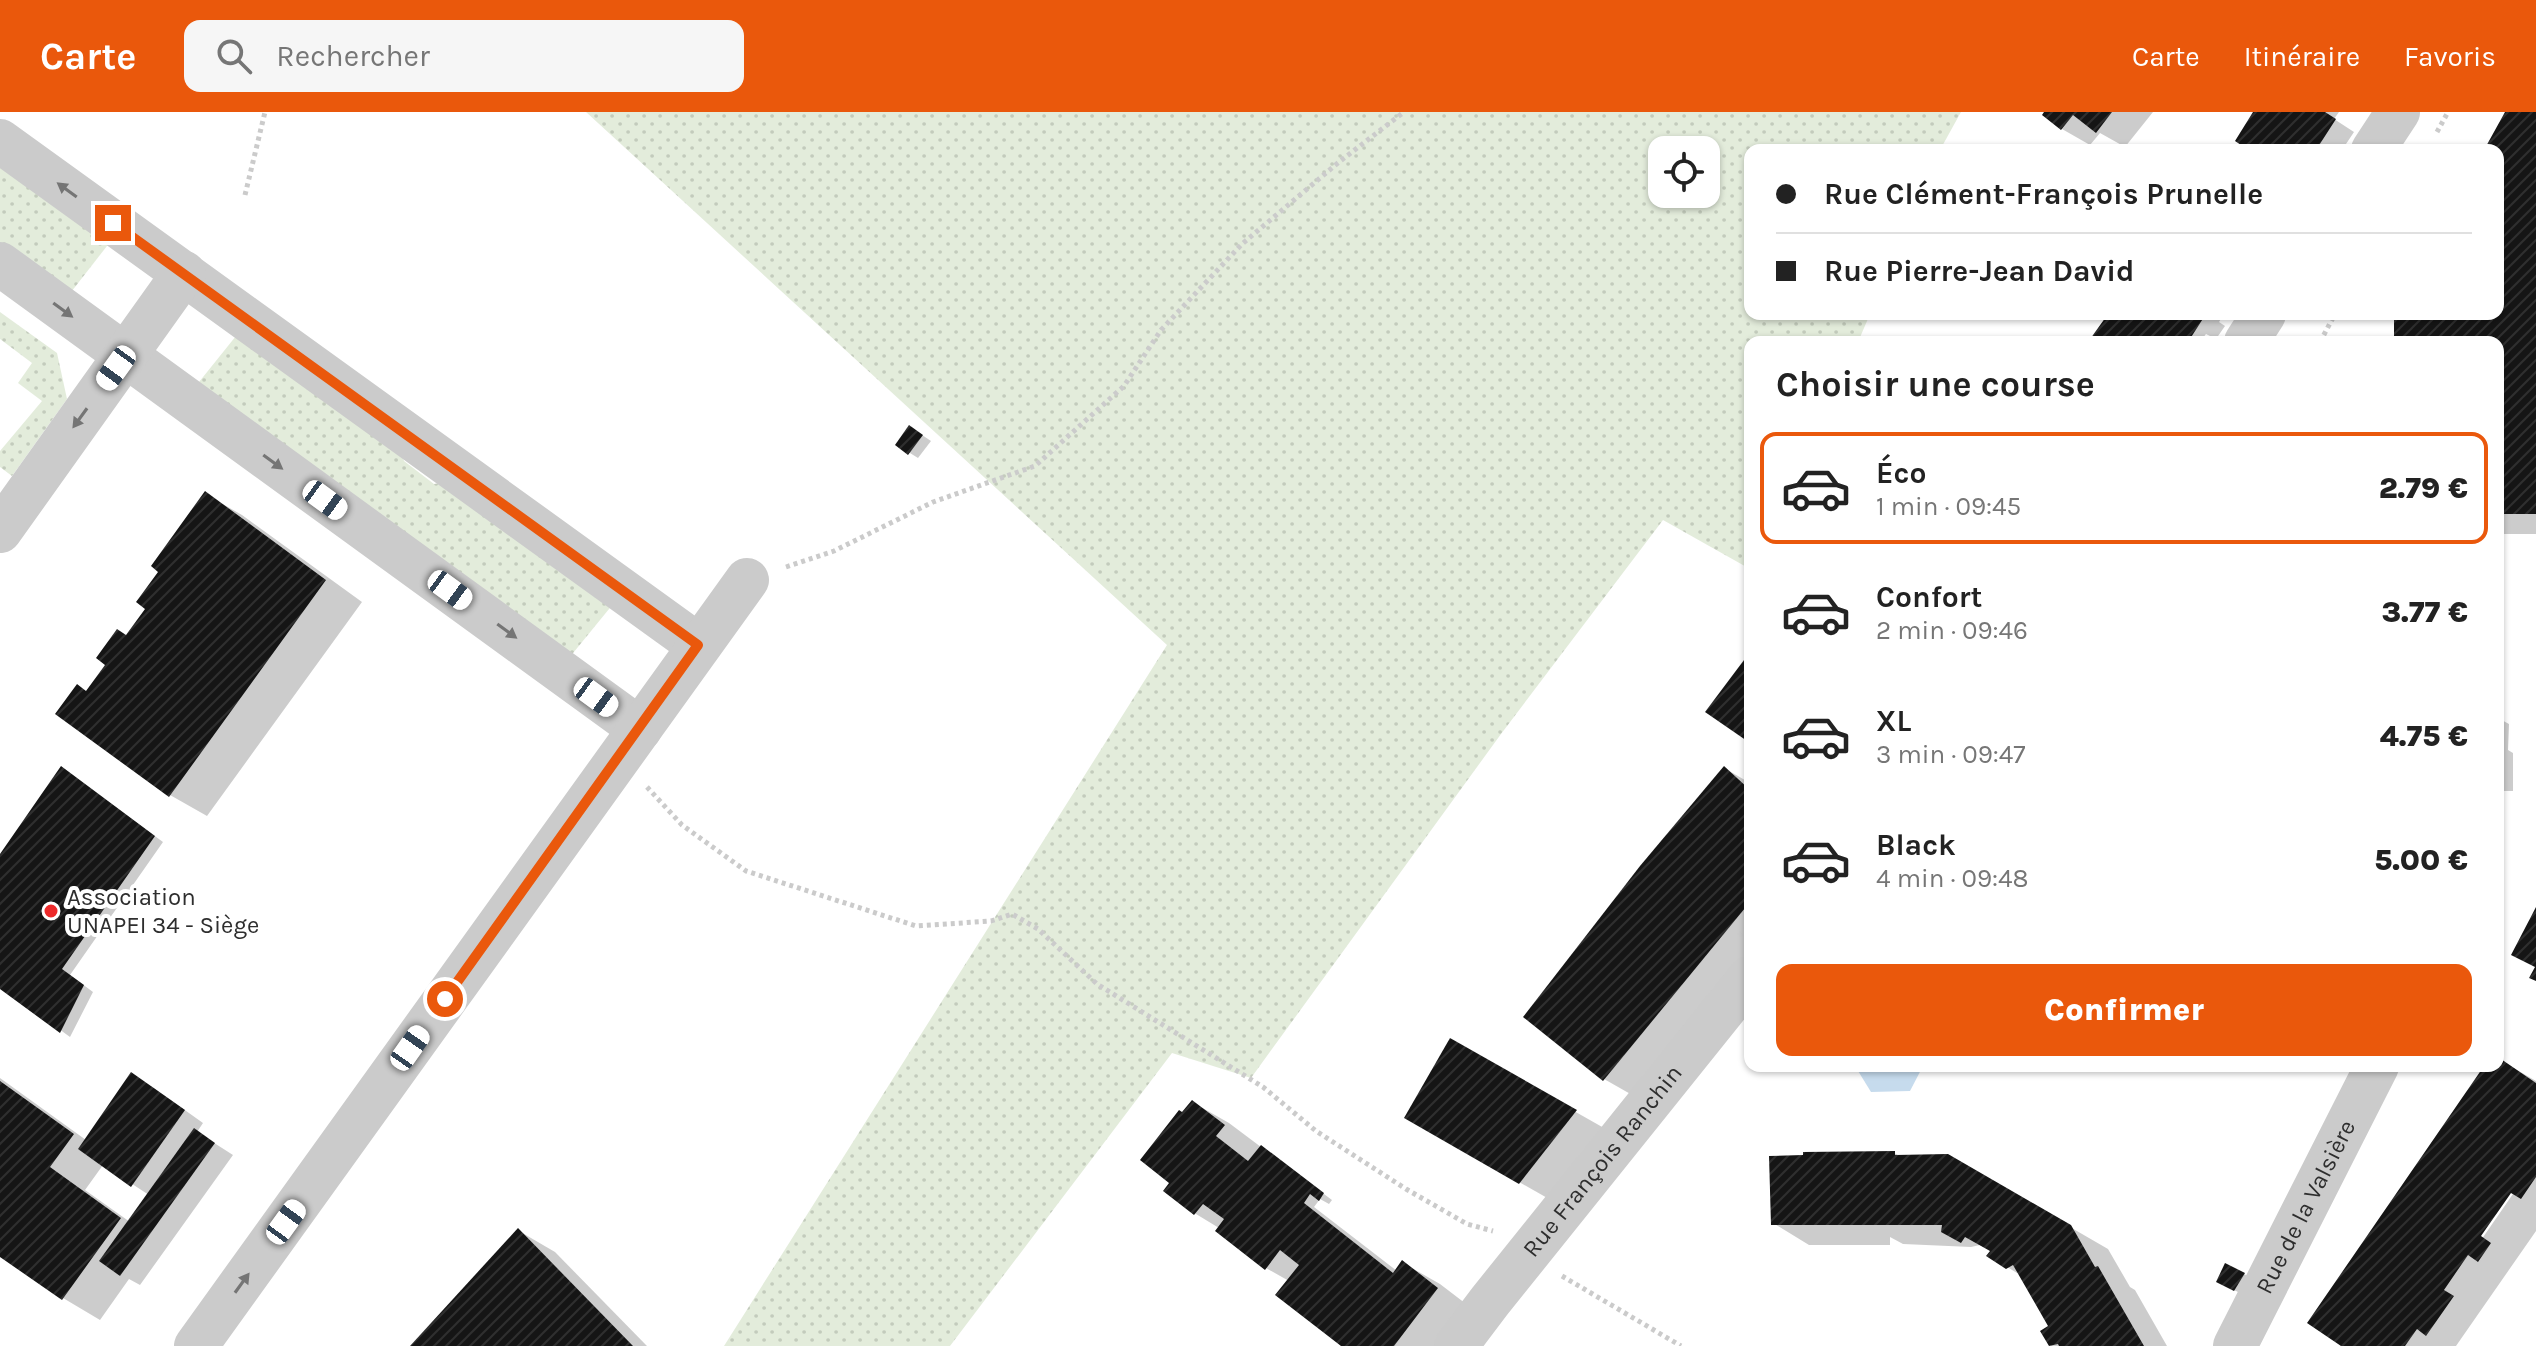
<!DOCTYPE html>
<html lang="fr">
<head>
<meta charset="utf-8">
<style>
  :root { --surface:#fff; --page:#f6f6f6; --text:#222; --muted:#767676; --line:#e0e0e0; --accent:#ea580c }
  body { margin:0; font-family:Karla,sans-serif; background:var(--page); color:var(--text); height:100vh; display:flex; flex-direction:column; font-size:30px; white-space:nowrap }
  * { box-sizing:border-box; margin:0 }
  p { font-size:26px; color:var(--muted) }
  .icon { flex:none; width:44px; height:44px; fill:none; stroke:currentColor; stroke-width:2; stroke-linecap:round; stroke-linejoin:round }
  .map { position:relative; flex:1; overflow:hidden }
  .panel { position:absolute; left:1744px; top:224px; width:760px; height:736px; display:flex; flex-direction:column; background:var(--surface); border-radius:16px; box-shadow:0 2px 6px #0004 }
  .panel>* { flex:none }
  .guide { position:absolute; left:1744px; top:32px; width:760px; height:176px; border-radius:16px; box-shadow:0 2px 6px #0004; display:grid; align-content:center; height:176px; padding:0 32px; background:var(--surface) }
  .controls { position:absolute; left:1648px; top:24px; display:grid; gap:16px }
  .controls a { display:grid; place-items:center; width:72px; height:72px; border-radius:16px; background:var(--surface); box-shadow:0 2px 6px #0004; font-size:40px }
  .end { position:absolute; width:36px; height:36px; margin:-18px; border:10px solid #ea580c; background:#fff; box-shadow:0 0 0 4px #fff }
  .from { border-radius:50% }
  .car { position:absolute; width:24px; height:48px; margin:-24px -12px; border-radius:10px; box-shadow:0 0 6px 2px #0007; background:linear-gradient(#fff 24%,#345 0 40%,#fff 0 76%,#345 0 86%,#fff 0) }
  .guide b { display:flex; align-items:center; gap:28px; height:76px; font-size:30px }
  .guide b+b { border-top:2px solid var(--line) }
  .guide i { width:20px; height:20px; background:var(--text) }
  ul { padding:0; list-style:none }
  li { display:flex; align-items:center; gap:24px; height:112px; margin:0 16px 12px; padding:0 16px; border:4px solid transparent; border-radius:16px }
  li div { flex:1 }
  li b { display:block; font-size:30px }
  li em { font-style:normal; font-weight:800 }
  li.selected { border-color:var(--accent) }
  li>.icon { width:72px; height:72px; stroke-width:1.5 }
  h2 { padding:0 32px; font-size:36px; line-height:96px }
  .action { display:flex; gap:16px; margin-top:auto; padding:16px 32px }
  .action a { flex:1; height:92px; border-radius:16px; background:var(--accent); color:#fff; font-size:32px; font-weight:800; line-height:92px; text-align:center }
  header { display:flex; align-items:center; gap:48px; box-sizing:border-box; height:112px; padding:0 40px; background:var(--accent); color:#fff }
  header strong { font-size:38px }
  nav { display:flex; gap:44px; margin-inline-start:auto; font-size:28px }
  .search { width:560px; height:72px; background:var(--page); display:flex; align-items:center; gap:20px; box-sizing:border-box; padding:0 28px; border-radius:16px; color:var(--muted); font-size:30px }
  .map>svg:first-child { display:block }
  .grass { fill:url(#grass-dots); fill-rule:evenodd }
  .water { fill:#c6dbed }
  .shadow { fill:#0003; fill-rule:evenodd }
  .building { fill:url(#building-hatch) }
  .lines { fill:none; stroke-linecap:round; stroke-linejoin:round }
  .path { stroke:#cbcbcb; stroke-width:5; stroke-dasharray:4 4; stroke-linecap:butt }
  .minor { stroke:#cbcbcb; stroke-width:44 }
  .oneway { fill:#757575 }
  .route { stroke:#ea580c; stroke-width:10 }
  .poi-dot { fill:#ec292a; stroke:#fff; stroke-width:3 }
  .labels { text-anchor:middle; stroke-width:8; stroke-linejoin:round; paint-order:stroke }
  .poi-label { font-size:24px; fill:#2e2e2e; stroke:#fff; text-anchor:start }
  .street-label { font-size:24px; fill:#2e2e2e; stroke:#fff }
</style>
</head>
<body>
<header>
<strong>Carte</strong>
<div class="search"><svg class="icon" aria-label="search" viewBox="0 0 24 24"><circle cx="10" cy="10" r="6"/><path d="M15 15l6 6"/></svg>Rechercher</div>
<nav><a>Carte</a><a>Itinéraire</a><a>Favoris</a></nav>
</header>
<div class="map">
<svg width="2536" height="1234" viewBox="0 0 2536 1234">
  <defs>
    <pattern id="grass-dots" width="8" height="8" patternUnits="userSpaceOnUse" patternTransform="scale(2)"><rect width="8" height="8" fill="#e3ecdb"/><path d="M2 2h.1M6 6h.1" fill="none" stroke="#c3cbbc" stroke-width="1.8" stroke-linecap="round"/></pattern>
    <pattern id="building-hatch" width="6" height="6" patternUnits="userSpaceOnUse" patternTransform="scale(2)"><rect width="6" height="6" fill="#151515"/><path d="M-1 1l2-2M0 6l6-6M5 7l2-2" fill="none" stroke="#2f2f2f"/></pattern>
  </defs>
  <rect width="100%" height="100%" fill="#fff"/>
  <g class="grass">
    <path d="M586,0H1961L1940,38H1750V202H1870L1858,230H1750V457L1663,408L1501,622L1251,966L1172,941L950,1234H724L1167,533ZM1706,38V82H1662V38Z"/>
    <polygon points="0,43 114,125 68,184 0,135"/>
    <polygon points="0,200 57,241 67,287 12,364 0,355 0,339 42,289 18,271 32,251 0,227"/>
    <polygon points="240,219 399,332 404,349 434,372 453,369 618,486 569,546 195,275"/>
  </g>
  <polygon class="water" points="1855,954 1923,954 1910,979 1871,980"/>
  <g class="shadow">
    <polygon points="2047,0 2153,0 2125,35 2100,21 2090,33 2062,17"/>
    <polygon points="2255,0 2339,0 2334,7 2354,20 2342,38 2252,38"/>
    <polygon points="2507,0 2536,0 2536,422 2498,422 2498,230 2396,230 2396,202 2498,202 2498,38 2486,38"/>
    <polygon points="2110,202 2120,207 2124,202 2224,202 2219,210 2225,214 2216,227 2206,222 2200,230 2090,230"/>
    <polygon points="919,321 931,329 918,346 897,333"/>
    <polygon points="205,382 242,403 362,490 207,704 170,683 58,602 87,580 148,496 161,459"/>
    <polygon points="2498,606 2509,612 2508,638 2513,641 2513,679 2498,679"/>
    <polygon points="1724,656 1750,671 1750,856 1641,988 1604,967"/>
    <polygon points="70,662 163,730 70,863 93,880 70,925 0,874 0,746"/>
    <polygon points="1450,929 1604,1016 1549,1087 1407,1006"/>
    <path d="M2498,947L2536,969V1119L2456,1234H2344L2486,954H2498ZM2510,1079H2515L2477,1134L2474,1132Z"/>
    <path d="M0,966L86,1028L151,974L203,1011L197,1020L233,1043L140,1173L129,1167L100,1208L63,1186L0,1142ZM103,1053L149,1083L130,1110L85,1078Z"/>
    <polygon points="1192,990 1229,1011 1332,1088 1329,1092 1320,1087 1314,1095 1397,1159 1403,1151 1440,1172 1474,1198 1446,1234 1344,1234 1289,1169 1266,1156 1219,1116 1196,1102 1166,1079 1172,1070 1183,1003"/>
    <polygon points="1894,1041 1900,1044 1947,1044 2108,1137 2130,1175 2135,1178 2167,1234 2051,1234 2043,1219 2054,1220 2019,1159 2017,1161 1989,1144 1992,1139 1980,1133 1971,1135 1903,1132 1890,1125 1890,1133 1809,1133 1773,1111"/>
    <polygon points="519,1119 555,1140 647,1234 413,1234"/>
    <polygon points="2244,1162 2253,1167 2244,1183 2228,1175"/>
  </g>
  <g class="building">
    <polygon points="2044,0 2112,0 2096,21 2073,3 2061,18 2042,3"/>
    <polygon points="2253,0 2325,0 2336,7 2316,38 2309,34 2306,38 2242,38 2244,35 2235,29"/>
    <polygon points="2505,0 2536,0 2536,402 2498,402 2498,230 2394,230 2394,202 2498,202 2498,38 2484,38"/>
    <polygon points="2108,202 2113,202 2119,206 2121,202 2206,202 2188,230 2088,230"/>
    <polygon points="909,313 923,323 908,343 895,333"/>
    <polygon points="205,379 326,468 169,685 55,602 77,572 86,579 105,553 96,546 117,517 126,523 145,497 136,490 158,460 151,454"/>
    <polygon points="1750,540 1750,631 1705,600"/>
    <polygon points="61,654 155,724 62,857 84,873 60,921 0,877 0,742"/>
    <polygon points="1724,654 1750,678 1750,790 1603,969 1523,905 1640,754"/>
    <polygon points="2536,795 2536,869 2529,866 2535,855 2511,843"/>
    <polygon points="1450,926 1577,998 1519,1072 1404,1006"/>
    <polygon points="2498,945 2536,971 2536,1065 2521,1087 2511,1081 2481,1124 2491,1131 2478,1150 2468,1143 2444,1178 2454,1184 2426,1224 2417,1217 2405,1234 2341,1234 2307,1211 2484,954 2498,954"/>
    <polygon points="131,960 185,998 131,1075 78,1037"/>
    <polygon points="0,969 74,1022 50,1055 121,1106 62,1188 0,1145"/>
    <polygon points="1192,988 1225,1013 1216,1024 1248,1049 1261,1033 1324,1081 1319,1089 1310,1082 1304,1091 1393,1161 1402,1148 1438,1176 1394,1234 1341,1234 1275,1183 1299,1153 1280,1138 1265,1158 1215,1119 1224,1107 1203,1092 1194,1103 1163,1079 1169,1071 1140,1048 1179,998 1182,1000"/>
    <polygon points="194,1016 215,1031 120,1164 99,1149"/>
    <polygon points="1895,1039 1895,1043 1948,1042 2071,1113 2095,1155 2098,1154 2144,1234 2059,1234 2058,1232 2049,1234 2040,1219 2048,1214 2013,1153 2006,1157 1986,1144 1990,1139 1965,1125 1961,1131 1941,1120 1942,1113 1771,1113 1769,1044 1803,1043 1803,1040"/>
    <polygon points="518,1116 633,1234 410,1234"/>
    <polygon points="2225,1151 2245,1161 2234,1179 2216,1170"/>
  </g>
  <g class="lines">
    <g class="path">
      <polyline points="2437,20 2448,0"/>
      <polyline points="245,83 265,0"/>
      <polyline points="2320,230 2335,202"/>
      <polyline points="786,455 834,439 933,390 1035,354 1124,274 1161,218 1242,132 1339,50 1404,0"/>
      <polyline points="647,675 682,713 746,759 916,814 991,809 1012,802 1038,817 1097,872 1263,975 1316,1019 1406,1077 1467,1112 1493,1119"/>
      <polyline points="1739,824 1750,812"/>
      <polyline points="1562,1164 1681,1234"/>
    </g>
    <g class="minor">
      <polyline points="0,29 698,533"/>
      <polyline points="2373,38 2398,0"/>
      <polyline points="0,152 640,617"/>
      <polyline points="2246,230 2264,202"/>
      <polyline points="0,419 184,161"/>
      <polyline points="196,1234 747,468"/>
      <path id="s1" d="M1456,1234L1490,1189L1750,865"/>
      <path id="s2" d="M2235,1234L2377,954"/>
    </g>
  </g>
  <defs><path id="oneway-solid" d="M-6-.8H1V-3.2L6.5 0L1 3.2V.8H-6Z" transform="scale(2)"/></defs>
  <g class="oneway">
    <use href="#oneway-solid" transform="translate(67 78) rotate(-144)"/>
    <use href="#oneway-solid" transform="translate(63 198) rotate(36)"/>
    <use href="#oneway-solid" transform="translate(80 306) rotate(126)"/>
    <use href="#oneway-solid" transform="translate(273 350) rotate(36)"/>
    <use href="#oneway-solid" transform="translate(507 519) rotate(36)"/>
    <use href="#oneway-solid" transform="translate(242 1171) rotate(-54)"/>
  </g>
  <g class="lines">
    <polyline class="route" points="113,111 698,533 445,887"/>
  </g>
  <circle class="poi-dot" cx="51" cy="799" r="8"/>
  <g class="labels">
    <g class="poi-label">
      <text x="67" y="793">Association<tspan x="67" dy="28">UNAPEI 34 - Siège</tspan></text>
    </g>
    <g class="street-label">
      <text dy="8" stroke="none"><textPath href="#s1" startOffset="236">Rue François Ranchin</textPath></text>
      <text dy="8" stroke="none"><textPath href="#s2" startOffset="156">Rue de la Valsière</textPath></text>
    </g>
  </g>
</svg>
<div class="controls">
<a><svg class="icon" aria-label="locate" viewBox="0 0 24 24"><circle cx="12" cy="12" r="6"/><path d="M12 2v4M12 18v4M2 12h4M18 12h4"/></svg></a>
</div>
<i class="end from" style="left:445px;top:887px"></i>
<i class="end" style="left:113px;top:111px"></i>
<i class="car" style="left:116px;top:256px;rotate:216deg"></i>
<i class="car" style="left:325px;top:388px;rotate:126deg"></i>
<i class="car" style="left:450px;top:478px;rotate:126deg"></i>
<i class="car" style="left:596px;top:585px;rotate:126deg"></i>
<i class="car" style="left:410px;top:936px;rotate:35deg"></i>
<i class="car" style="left:286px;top:1110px;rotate:36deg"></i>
<div class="guide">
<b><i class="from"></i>Rue Clément-François Prunelle</b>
<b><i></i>Rue Pierre-Jean David</b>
</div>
<section class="panel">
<h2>Choisir une course</h2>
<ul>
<li class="selected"><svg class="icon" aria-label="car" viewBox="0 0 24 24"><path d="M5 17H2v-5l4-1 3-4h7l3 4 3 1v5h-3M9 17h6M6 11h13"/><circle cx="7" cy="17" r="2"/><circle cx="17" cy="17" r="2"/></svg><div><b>Éco</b><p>1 min · 09:45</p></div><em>2.79 €</em></li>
<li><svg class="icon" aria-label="car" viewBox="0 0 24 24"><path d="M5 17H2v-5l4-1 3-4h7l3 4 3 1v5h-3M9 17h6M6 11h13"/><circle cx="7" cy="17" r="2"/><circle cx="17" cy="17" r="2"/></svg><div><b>Confort</b><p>2 min · 09:46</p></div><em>3.77 €</em></li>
<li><svg class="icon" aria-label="car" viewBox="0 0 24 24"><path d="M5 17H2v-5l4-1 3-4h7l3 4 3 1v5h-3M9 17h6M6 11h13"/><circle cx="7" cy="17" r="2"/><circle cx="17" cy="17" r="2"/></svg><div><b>XL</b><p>3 min · 09:47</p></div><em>4.75 €</em></li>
<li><svg class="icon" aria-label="car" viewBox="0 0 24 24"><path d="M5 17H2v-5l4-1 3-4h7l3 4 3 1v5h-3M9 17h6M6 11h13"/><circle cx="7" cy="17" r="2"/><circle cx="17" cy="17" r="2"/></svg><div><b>Black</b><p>4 min · 09:48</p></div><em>5.00 €</em></li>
</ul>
<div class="action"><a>Confirmer</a></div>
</section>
</div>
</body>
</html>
